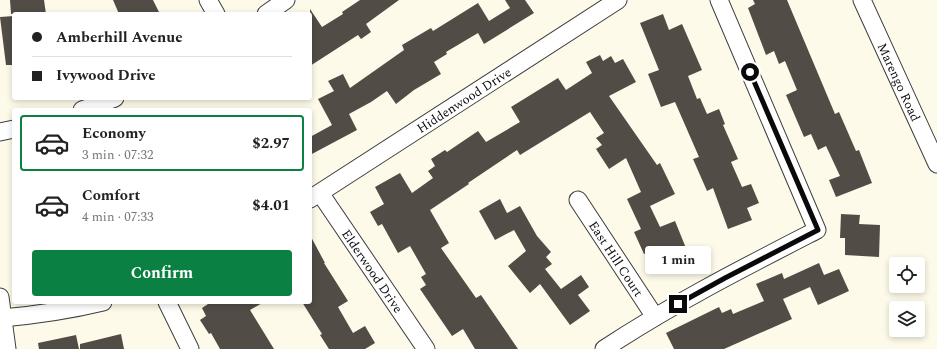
<!DOCTYPE html>
<html lang="en">
<head>
<meta charset="utf-8">
<style>
  :root { --surface:#fff; --page:#f6f6f6; --text:#222; --muted:#767676; --line:#e0e0e0; --accent:#0b8043 }
  body { margin:0; font-family:Spectral,serif; background:var(--page); color:var(--text); height:100vh; display:flex; flex-direction:column; font-size:15px; white-space:nowrap }
  * { box-sizing:border-box; margin:0 }
  p { font-size:13px; color:var(--muted) }
  .icon { flex:none; width:22px; height:22px; fill:none; stroke:currentColor; stroke-width:2; stroke-linecap:round; stroke-linejoin:round }
  .map { position:relative; flex:1; overflow:hidden }
  .details { position:absolute; left:12px; top:108px; width:300px; height:196px; display:flex; flex-direction:column; background:var(--surface); border-radius:4px; box-shadow:0 2px 6px #0003 }
  .details>* { flex:none }
  .hud { position:absolute; left:12px; top:12px; width:300px; height:88px; border-radius:4px; box-shadow:0 2px 6px #0003; display:grid; align-content:center; height:88px; padding:0 20px; background:var(--surface) }
  .tools { position:absolute; left:889px; top:257px; display:grid; gap:8px }
  .tools a { display:grid; place-items:center; width:36px; height:36px; border-radius:4px; background:var(--surface); box-shadow:0 2px 6px #0003; font-size:20px }
  .end { position:absolute; width:18px; height:18px; margin:-9px; border:5px solid #0a0a0a; background:#fff; box-shadow:0 0 0 2px #fff }
  .from { border-radius:50% }
  .bubble { position:absolute; height:28px; border-radius:4px; background:var(--surface); box-shadow:0 2px 6px #0003; font-size:13px; font-weight:700; line-height:28px; text-align:center }
  .hud b { display:flex; align-items:center; gap:14px; height:38px; font-size:15px }
  .hud b+b { border-top:1px solid var(--line) }
  .hud i { width:10px; height:10px; background:var(--text) }
  ul { padding:7px 0 0; list-style:none }
  li { display:flex; align-items:center; gap:12px; height:56px; margin:0 8px 6px; padding:0 12px; border:2px solid transparent; border-radius:4px }
  li div { flex:1 }
  li b { display:block; font-size:15px }
  li em { font-style:normal; font-weight:700 }
  li.active { border-color:var(--accent) }
  li>.icon { width:36px; height:36px; stroke-width:1.5 }
  .primary-button { display:flex; gap:8px; margin-top:auto; padding:8px 20px }
  .primary-button a { flex:1; height:46px; border-radius:4px; background:var(--accent); color:#fff; font-size:16px; font-weight:700; line-height:46px; text-align:center }
  .map>svg:first-child { display:block }
  .building { fill:#524c47 }
  .lines { fill:none; stroke-linecap:round; stroke-linejoin:round }
  .minor-casing { stroke:#3d3d3d; stroke-width:19 }
  .minor { stroke:#fff; stroke-width:17 }
  .route { stroke:#0a0a0a; stroke-width:5 }
  .labels { text-anchor:middle; stroke-width:4; stroke-linejoin:round; paint-order:stroke }
  .street-label { font-size:13px; fill:#0a0a0a; stroke:#fff }
</style>
</head>
<body>
<div class="map">
<svg width="937" height="349" viewBox="0 0 937 349">
  <rect width="100%" height="100%" fill="#fefae9"/>
  <g class="building">
    <polygon points="10,0 44,0 46,14 11,14"/>
    <polygon points="113,0 153,0 160,14 119,14"/>
    <polygon points="360,0 399,0 366,24 371,32 361,39 358,35 310,66 310,9 322,27 343,14 342,12"/>
    <polygon points="505,0 525,0 534,13 484,44 478,33 446,52 447,54 434,62 441,74 414,90 396,104 387,91 371,102 349,114 357,130 310,155 310,137 332,125 318,99 334,91 328,81 343,74 350,88 404,50 402,45 431,28 433,31 478,3 489,21 510,8"/>
    <polygon points="753,0 787,0 835,114 839,112 856,151 859,150 872,183 836,197 829,180 840,176 826,146 818,150 811,134 804,137 786,95 797,90 785,61 779,64 774,51 766,55 748,8 755,4"/>
    <polygon points="663,14 669,30 682,24 702,70 688,76 697,99 700,98 707,114 719,109 725,124 723,125 738,159 731,162 742,187 751,184 759,203 747,208 752,220 728,229 713,188 707,191 693,159 699,157 675,102 661,107 648,74 659,70 640,23"/>
    <polygon points="14,16 14,65 6,65 0,17"/>
    <polygon points="600,55 603,61 611,56 615,63 623,59 636,82 609,96 657,165 660,163 675,194 650,206 660,227 675,221 688,253 666,262 664,256 655,260 652,251 644,254 634,232 641,229 627,199 641,192 626,158 609,169 596,149 602,145 596,138 604,133 590,112 520,155 517,150 468,183 469,184 430,210 449,243 441,248 476,298 481,295 518,349 475,349 463,329 452,336 420,289 426,285 421,277 426,274 410,246 398,253 382,224 378,226 370,212 384,204 375,187 400,173 412,193 433,178 428,171 435,166 431,159 445,150 447,152 478,131 486,142 520,122 511,107 558,78 566,90 592,73 586,62"/>
    <polygon points="500,199 507,213 520,206 537,236 551,252 546,257 552,264 545,269 561,289 581,275 589,287 578,295 590,311 570,325 540,284 530,293 508,266 526,251 514,230 495,240 479,211"/>
    <polygon points="841,214 860,215 859,224 880,225 879,257 845,255 845,238 840,238"/>
    <polygon points="310,235 325,263 324,263 348,301 338,307 353,333 365,326 375,343 365,349 329,349 320,335 322,334 302,302 310,302"/>
    <polygon points="819,263 824,275 839,269 849,291 818,305 810,287 783,299 792,319 724,349 674,349 666,333 719,307 722,313 731,309 733,314 764,301 756,284 782,273 784,279"/>
    <polygon points="211,302 264,302 250,310 274,349 220,349 211,333 209,334 200,320 206,316 202,308"/>
    <polygon points="121,334 124,349 80,349 80,344"/>
    <polygon points="76,335 79,349 39,349 38,343"/>
  </g>
  <g class="lines">
    <defs>
      <g id="minor">
        <polyline points="208,0 216,14"/>
        <path id="s1" d="M862,0L937,164"/>
        <polyline points="266,14 286,0"/>
        <polyline points="82,110 115,98"/>
        <polyline points="0,132 14,129"/>
        <path id="s2" d="M320,193L426,349"/>
        <path id="s3" d="M310,199L618,0"/>
        <path id="s4" d="M578,200L655,317"/>
        <polyline points="0,297 7,349"/>
        <polyline points="167,302 190,349"/>
        <path d="M2,318C36,315 70,310 103,302"/>
        <path d="M604,349C672,304 745,267 817,230L719,0"/>
      </g>
    </defs>
    <use href="#minor" class="minor-casing"/>
    <use href="#minor" class="minor"/>
  </g>
  <g class="lines">
    <polyline class="route" points="678,304 725,278 818,230 750,72"/>
  </g>
  <g class="labels">
    <g class="street-label">
      <text dy="5" stroke="none"><textPath href="#s1" startOffset="90">Marengo Road</textPath></text>
      <text dy="5" stroke="none"><textPath href="#s3" startOffset="183">Hiddenwood Drive</textPath></text>
      <text dy="5" stroke="none"><textPath href="#s4" startOffset="70">East Hill Court</textPath></text>
      <text dy="5" stroke="none"><textPath href="#s2" startOffset="94">Elderwood Drive</textPath></text>
    </g>
  </g>
</svg>
<div class="tools">
<a><svg class="icon" aria-label="locate" viewBox="0 0 24 24"><circle cx="12" cy="12" r="6"/><path d="M12 2v4M12 18v4M2 12h4M18 12h4"/></svg></a>
<a><svg class="icon" aria-label="layers" viewBox="0 0 24 24"><path d="M12 4l9 5-9 5-9-5zM3 14l9 5 9-5"/></svg></a>
</div>
<i class="end from" style="left:750px;top:72px"></i>
<i class="end" style="left:678px;top:304px"></i>
<div class="bubble" style="left:645px;top:246px;width:66px">1 min</div>
<div class="hud">
<b><i class="from"></i>Amberhill Avenue</b>
<b><i></i>Ivywood Drive</b>
</div>
<section class="details">
<ul>
<li class="active"><svg class="icon" aria-label="car" viewBox="0 0 24 24"><path d="M5 17H2v-5l4-1 3-4h7l3 4 3 1v5h-3M9 17h6M6 11h13"/><circle cx="7" cy="17" r="2"/><circle cx="17" cy="17" r="2"/></svg><div><b>Economy</b><p>3 min · 07:32</p></div><em>$2.97</em></li>
<li><svg class="icon" aria-label="car" viewBox="0 0 24 24"><path d="M5 17H2v-5l4-1 3-4h7l3 4 3 1v5h-3M9 17h6M6 11h13"/><circle cx="7" cy="17" r="2"/><circle cx="17" cy="17" r="2"/></svg><div><b>Comfort</b><p>4 min · 07:33</p></div><em>$4.01</em></li>
</ul>
<div class="primary-button"><a>Confirm</a></div>
</section>
</div>
</body>
</html>
